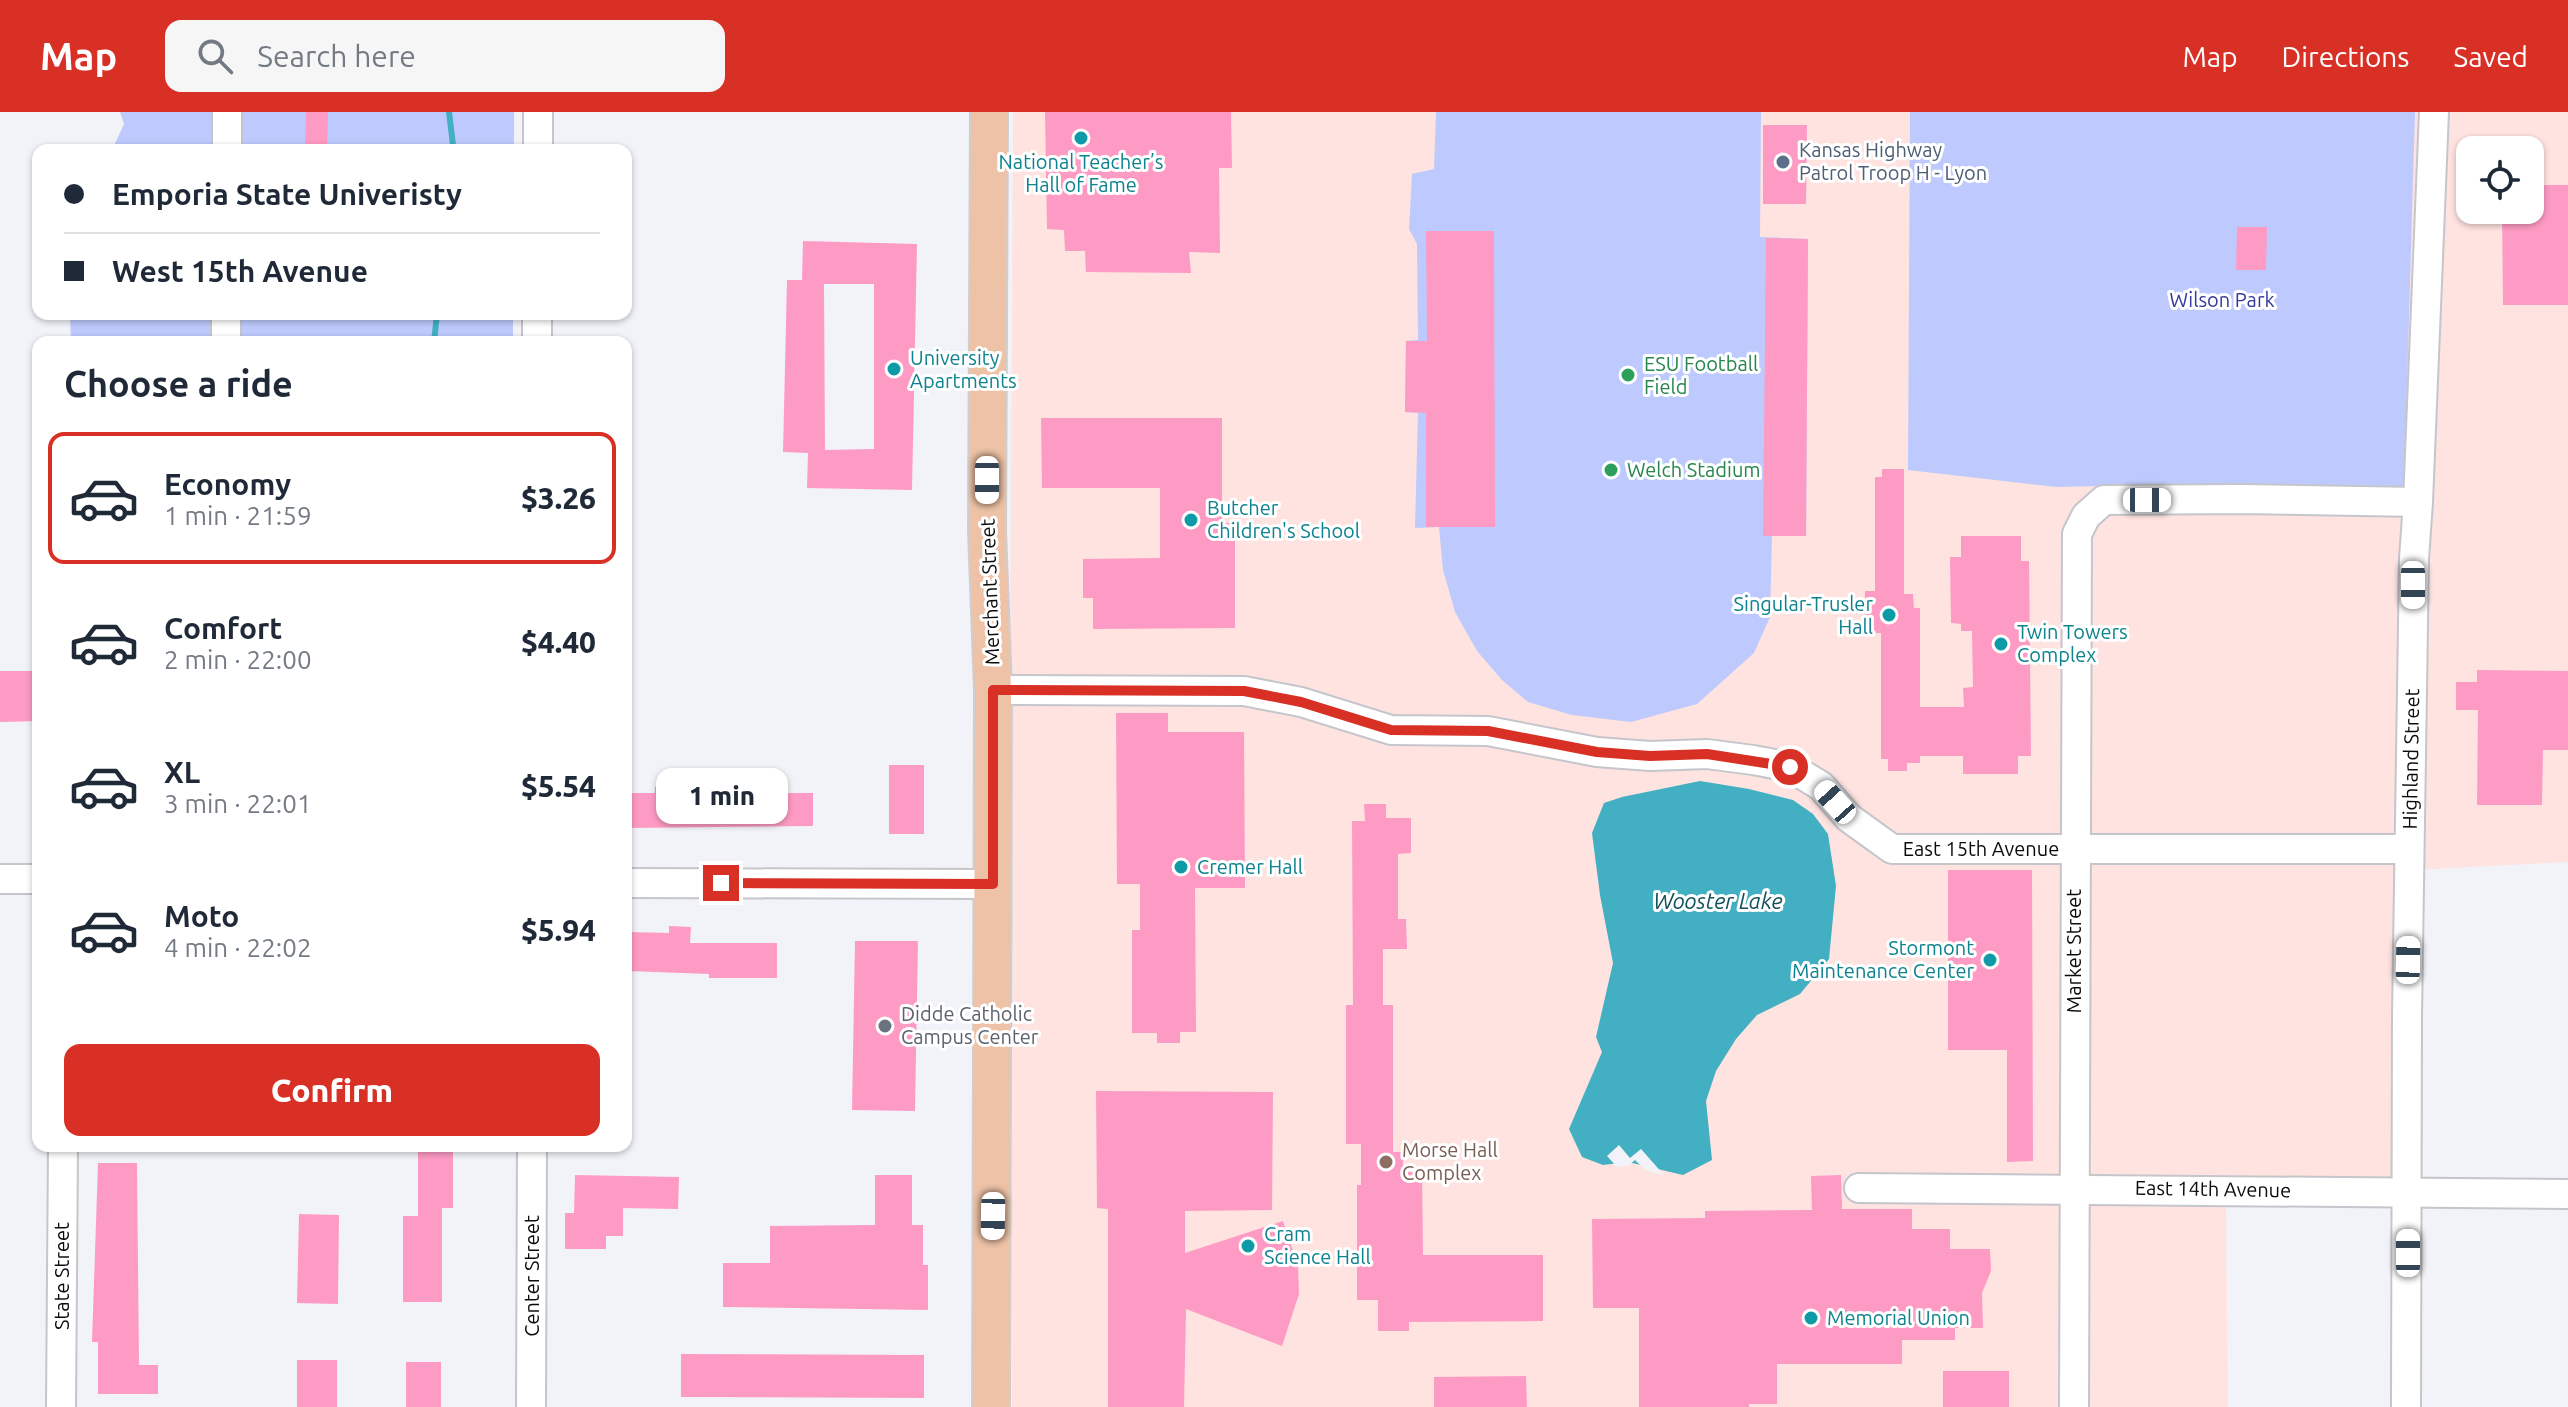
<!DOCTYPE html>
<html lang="en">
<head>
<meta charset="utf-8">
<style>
  :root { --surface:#fff; --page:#f6f6f7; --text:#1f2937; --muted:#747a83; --line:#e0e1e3; --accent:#d93025 }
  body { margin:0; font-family:Ubuntu,sans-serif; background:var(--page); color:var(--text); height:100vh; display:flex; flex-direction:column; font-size:30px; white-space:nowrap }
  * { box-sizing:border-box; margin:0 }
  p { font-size:26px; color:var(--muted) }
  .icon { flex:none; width:44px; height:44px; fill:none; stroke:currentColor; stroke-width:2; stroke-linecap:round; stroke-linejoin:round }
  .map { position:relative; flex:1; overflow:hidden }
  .drawer { position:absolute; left:32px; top:224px; width:600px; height:816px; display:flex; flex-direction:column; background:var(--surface); border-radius:16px; box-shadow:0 2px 6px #0004 }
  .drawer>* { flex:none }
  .top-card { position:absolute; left:32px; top:32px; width:600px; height:176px; border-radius:16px; box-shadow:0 2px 6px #0004; display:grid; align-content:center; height:176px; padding:0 32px; background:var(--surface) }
  .controls { position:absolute; left:2456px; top:24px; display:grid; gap:16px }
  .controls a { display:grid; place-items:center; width:88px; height:88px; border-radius:16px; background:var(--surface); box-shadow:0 2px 6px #0004; font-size:40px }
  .end { position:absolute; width:36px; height:36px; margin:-18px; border:10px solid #d93025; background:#fff; box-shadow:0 0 0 4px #fff }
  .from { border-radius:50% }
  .bubble { position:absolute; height:56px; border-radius:16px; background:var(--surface); box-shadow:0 2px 6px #0004; font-size:26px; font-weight:800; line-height:56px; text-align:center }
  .car { position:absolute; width:24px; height:48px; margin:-24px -12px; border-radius:10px; box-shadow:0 0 6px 2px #0007; background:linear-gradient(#fff 24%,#345 0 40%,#fff 0 76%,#345 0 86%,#fff 0) }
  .top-card b { display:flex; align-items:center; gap:28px; height:76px; font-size:30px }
  .top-card b+b { border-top:2px solid var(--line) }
  .top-card i { width:20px; height:20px; background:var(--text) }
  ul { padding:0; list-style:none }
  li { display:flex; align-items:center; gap:24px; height:132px; margin:0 16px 12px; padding:0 16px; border:4px solid transparent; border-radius:16px }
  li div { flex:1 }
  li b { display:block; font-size:30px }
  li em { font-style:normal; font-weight:800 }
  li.active { border-color:var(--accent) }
  li>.icon { width:72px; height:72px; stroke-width:1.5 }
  h2 { padding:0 32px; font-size:36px; line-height:96px }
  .primary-button { display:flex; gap:16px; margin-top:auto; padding:16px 32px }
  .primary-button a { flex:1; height:92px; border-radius:16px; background:var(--accent); color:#fff; font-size:32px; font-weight:800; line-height:92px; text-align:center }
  header { display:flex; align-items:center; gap:48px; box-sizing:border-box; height:112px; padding:0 40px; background:var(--accent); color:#fff }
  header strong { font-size:38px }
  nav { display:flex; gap:44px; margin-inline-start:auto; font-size:28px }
  .search { width:560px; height:72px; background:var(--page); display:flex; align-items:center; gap:20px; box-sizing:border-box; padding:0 28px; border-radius:16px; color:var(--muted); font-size:30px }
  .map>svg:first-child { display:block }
  .education { fill:#fee3e0; fill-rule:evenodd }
  .green { fill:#becafd }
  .water { fill:#42afc2 }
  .pier { fill:#f2f3f8 }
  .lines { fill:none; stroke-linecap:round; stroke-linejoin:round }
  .stream { stroke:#42afc2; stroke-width:6 }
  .building { fill:#fe9bc4; fill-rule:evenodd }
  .minor-casing { stroke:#c5c6cb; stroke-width:32 }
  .major-casing { stroke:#cececf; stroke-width:40 }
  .minor { stroke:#fff; stroke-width:28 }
  .major { stroke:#eec2a6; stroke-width:36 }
  .route { stroke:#d93025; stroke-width:10 }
  .culture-dot { fill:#0f9aa8; stroke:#fff; stroke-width:3 }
  .service-dot { fill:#5c6f8a; stroke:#fff; stroke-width:3 }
  .leisure-dot { fill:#2e9e5b; stroke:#fff; stroke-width:3 }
  .worship-dot { fill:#6b7280; stroke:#fff; stroke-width:3 }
  .education-dot { fill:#8d6e63; stroke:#fff; stroke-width:3 }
  .labels { text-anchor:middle; stroke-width:6; stroke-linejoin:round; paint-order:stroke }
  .service-label { font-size:20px; fill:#4e5e75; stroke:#fff; text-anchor:start }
  .culture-label { font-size:20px; fill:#0d838f; stroke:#fff; text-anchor:start }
  .park-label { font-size:20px; fill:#353a9c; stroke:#fff }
  .leisure-label { font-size:20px; fill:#27864d; stroke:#fff; text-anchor:start }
  .street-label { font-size:20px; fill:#0b0b0d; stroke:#fff }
  .worship-label { font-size:20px; fill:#5b616d; stroke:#fff; text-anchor:start }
  .education-label { font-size:20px; fill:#785e54; stroke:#fff; text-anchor:start }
  .water-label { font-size:22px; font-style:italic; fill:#12515b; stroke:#fff }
</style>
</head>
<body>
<header>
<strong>Map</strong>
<div class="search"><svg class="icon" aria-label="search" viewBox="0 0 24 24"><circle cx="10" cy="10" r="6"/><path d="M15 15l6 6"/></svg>Search here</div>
<nav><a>Map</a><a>Directions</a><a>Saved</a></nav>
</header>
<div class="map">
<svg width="2568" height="1295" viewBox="0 0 2568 1295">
  <rect width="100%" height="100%" fill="#f2f3f8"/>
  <path class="education" d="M1013,0H2568V750L2395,759V1092L2226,1093L2228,1295H1012L1010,542ZM2470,38H2530V98H2470Z"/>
  <g class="green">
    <polygon points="120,0 514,0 514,38 112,38 124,12"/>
    <polygon points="1436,0 1761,0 1760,125 1808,127 1806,424 1772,424 1770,505 1754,541 1697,592 1631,610 1572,603 1528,590 1502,568 1477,539 1455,500 1443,458 1439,415 1415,416 1418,301 1405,300 1406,229 1418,228 1417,132 1409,117 1412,62 1434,57"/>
    <polygon points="1910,0 2415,0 2404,377 2148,373 2056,375 1908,358"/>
    <polygon points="70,202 513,202 513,230 71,230"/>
  </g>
  <polygon class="water" points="1700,669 1749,677 1793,688 1813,702 1828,722 1836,774 1829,847 1800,882 1757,903 1736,927 1716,959 1706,989 1712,1048 1683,1063 1628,1050 1603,1053 1582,1045 1569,1017 1602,940 1596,925 1613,851 1600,783 1592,721 1604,691 1622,685"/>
  <polygon class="pier" points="1619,1033 1630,1046 1641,1037 1664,1063 1645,1058 1635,1048 1628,1054 1617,1055 1607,1044"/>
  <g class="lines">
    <g class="stream">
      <polyline points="449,0 453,33 450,38"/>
      <polyline points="434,230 437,202"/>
    </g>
  </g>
  <g class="building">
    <polygon points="306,0 328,0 327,38 305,38"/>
    <polygon points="1045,0 1231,0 1232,56 1219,56 1220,141 1189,140 1191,161 1086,160 1085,139 1065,139 1064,118 1047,117"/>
    <polygon points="1763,13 1807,13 1806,92 1763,92"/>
    <polygon points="2530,73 2568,73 2568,193 2503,193 2502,98 2530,98"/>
    <polygon points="2237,115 2267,115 2266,158 2236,158"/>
    <polygon points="1426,119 1494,119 1495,415 1426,415 1426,301 1405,300 1406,229 1427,229"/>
    <polygon points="1766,126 1808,127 1806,424 1763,424"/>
    <path d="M803,129L917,132L912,378L807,376L808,341L783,340L787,168H802ZM824,172H874V337L825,338Z"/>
    <polygon points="1041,306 1222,306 1222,411 1235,411 1235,516 1093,517 1093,486 1083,486 1083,447 1160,446 1160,376 1042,376"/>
    <polygon points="1882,357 1904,357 1904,482 1913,482 1914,496 1920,496 1920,595 1964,595 1963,576 1973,575 1972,519 1961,519 1961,512 1951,511 1950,445 1961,445 1961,424 2021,424 2021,449 2029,449 2031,644 2018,644 2018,662 1963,662 1963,644 1920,644 1920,651 1907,651 1907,659 1888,659 1888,647 1881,647 1881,521 1865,521 1865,479 1875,479 1875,365 1882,365"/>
    <polygon points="2477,558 2568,559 2568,638 2543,638 2542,693 2477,693 2478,598 2456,598 2456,570 2477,570"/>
    <polygon points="0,559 38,559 38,609 0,610"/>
    <polygon points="1116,601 1168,601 1168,620 1244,620 1245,776 1195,776 1196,920 1180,920 1180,931 1157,931 1157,921 1132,921 1132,818 1140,818 1140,772 1117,772"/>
    <rect x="889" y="653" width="35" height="69"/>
    <polygon points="709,668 740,668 740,681 813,681 813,714 626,716 626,681 655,681 655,675 709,675"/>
    <polygon points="1364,692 1386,692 1386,706 1411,706 1411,741 1398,742 1398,807 1406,807 1407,837 1383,837 1383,893 1393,893 1393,1040 1403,1040 1403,1060 1422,1060 1423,1143 1543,1143 1543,1209 1409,1210 1409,1219 1378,1219 1378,1188 1357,1188 1357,1073 1361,1073 1361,1032 1346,1032 1346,893 1353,893 1352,709 1365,709"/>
    <polygon points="1948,758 2032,758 2033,1049 2007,1050 2007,938 1948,938"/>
    <polygon points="669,814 691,815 690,831 777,831 777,866 709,866 709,862 627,859 628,820 669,821"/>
    <polygon points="855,829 918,829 915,999 852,998"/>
    <polygon points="1096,979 1273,980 1272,1098 1185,1099 1185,1141 1283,1109 1298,1154 1299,1182 1282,1234 1186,1197 1184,1295 1108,1295 1108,1097 1097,1096"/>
    <polygon points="418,1034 453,1034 453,1096 442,1096 442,1190 403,1190 403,1104 418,1104"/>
    <polygon points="98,1051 137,1051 139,1253 158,1253 158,1282 98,1282 98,1230 92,1230"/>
    <polygon points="575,1063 679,1065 678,1097 623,1096 623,1124 606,1124 606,1137 565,1137 565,1101 574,1101"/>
    <polygon points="875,1063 912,1063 912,1113 923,1113 923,1153 928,1153 928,1198 723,1195 723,1151 770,1151 770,1114 875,1113"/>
    <polygon points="1841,1063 1842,1097 1912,1097 1912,1117 1950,1117 1950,1137 1990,1137 1991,1159 1982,1181 1983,1216 1955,1216 1955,1228 1902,1228 1902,1252 1777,1252 1777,1292 1749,1292 1749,1295 1639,1295 1639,1196 1593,1196 1592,1107 1705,1106 1705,1099 1812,1098 1811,1064"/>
    <polygon points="299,1102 339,1103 338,1192 297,1191"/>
    <polygon points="681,1242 924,1243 924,1286 681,1285"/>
    <rect x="297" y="1248" width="40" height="47"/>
    <rect x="406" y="1250" width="35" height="45"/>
    <rect x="1943" y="1259" width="66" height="36"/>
    <polygon points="1526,1264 1527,1295 1434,1295 1434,1265"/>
  </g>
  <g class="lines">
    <defs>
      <g id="minor">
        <polyline points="227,38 227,0"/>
        <polyline points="538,38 538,0"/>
        <polyline points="226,230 226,202"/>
        <polyline points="537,230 537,202"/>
        <polyline points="993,578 1244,579 1301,590 1391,618 1488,619 1597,640 1650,644 1707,642 1753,648 1790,655 1821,674 1849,706 1892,737 2409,737"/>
        <polyline points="0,767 38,767"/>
        <polyline points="626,771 993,772"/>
        <polyline points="1859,1076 2568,1082"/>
        <polyline points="61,1295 63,1034"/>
        <polyline points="531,1295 532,1034"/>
        <path d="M2074,1295C2077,1004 2074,713 2077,422L2086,404L2104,388L2241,387L2418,390"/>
        <polyline points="2406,1295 2407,904 2414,447 2418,390 2434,0"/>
      </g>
      <polyline id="major" points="989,0 987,419 993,578 991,1295"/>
    </defs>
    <use href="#minor" class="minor-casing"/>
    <use href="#major" class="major-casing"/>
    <use href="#minor" class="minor"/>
    <use href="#major" class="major"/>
  </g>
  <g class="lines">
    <polyline class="route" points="721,771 993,772 993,578 1244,579 1301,590 1391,618 1488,619 1597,640 1650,644 1707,642 1790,655"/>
  </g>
  <g class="culture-dot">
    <circle cx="1081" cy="26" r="8"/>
    <circle cx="894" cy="257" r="8"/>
    <circle cx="1191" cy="408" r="8"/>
    <circle cx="1889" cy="503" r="8"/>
    <circle cx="2001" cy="532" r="8"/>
    <circle cx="1181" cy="755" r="8"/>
    <circle cx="1990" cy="848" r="8"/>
    <circle cx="1248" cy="1134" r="8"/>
    <circle cx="1811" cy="1206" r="8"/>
  </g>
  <circle class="service-dot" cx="1783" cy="50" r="8"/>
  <g class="leisure-dot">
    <circle cx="1628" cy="263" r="8"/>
    <circle cx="1611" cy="358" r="8"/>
  </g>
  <circle class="worship-dot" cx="885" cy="914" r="8"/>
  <circle class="education-dot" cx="1386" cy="1050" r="8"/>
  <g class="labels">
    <g class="service-label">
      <text x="1799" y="45">Kansas Highway<tspan x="1799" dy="23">Patrol Troop H - Lyon</tspan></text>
    </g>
    <g class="culture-label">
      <text x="1081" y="57" text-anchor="middle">National Teacher’s<tspan x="1081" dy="23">Hall of Fame</tspan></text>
      <text x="910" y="253">University<tspan x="910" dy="23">Apartments</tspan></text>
      <text x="1207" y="403">Butcher<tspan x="1207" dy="23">Children's School</tspan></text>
      <text x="1873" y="499" text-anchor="end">Singular-Trusler<tspan x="1873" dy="23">Hall</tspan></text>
      <text x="2017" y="527">Twin Towers<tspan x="2017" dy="23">Complex</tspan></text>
      <text x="1197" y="762">Cremer Hall</text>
      <text x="1974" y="843" text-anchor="end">Stormont<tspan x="1974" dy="23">Maintenance Center</tspan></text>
      <text x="1264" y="1129">Cram<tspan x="1264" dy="23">Science Hall</tspan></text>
      <text x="1827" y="1213">Memorial Union</text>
    </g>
    <g class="park-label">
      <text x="2222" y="195">Wilson Park</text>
    </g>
    <g class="leisure-label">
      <text x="1644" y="259">ESU Football<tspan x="1644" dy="23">Field</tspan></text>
      <text x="1627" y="365">Welch Stadium</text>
    </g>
    <g class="street-label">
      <text transform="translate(990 480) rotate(-92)" y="7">Merchant Street</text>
      <text transform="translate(2411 647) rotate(-89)" y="7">Highland Street</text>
      <text x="1981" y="744">East 15th Avenue</text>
      <text transform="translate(2074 839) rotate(-90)" y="7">Market Street</text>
      <text transform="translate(2213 1077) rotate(1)" y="7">East 14th Avenue</text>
      <text transform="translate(62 1164) rotate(-90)" y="7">State Street</text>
      <text transform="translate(532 1164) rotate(-90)" y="7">Center Street</text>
    </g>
    <g class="worship-label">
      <text x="901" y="909">Didde Catholic<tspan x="901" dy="23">Campus Center</tspan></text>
    </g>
    <g class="education-label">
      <text x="1402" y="1045">Morse Hall<tspan x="1402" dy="23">Complex</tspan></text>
    </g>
    <g class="water-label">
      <text x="1718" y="797">Wooster Lake</text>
    </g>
  </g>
</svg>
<div class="controls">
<a><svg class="icon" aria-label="locate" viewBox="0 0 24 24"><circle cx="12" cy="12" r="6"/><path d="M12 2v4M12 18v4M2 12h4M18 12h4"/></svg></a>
</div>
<i class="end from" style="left:1790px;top:655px"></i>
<i class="end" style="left:721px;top:771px"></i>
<div class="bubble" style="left:656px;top:656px;width:132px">1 min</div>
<i class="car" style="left:987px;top:368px;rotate:180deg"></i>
<i class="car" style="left:2147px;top:388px;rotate:90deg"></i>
<i class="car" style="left:2413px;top:473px;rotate:180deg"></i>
<i class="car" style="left:1835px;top:690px;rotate:318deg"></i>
<i class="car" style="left:2408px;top:848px;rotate:1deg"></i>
<i class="car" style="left:993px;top:1104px;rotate:181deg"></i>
<i class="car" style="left:2408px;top:1141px;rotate:0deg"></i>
<div class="top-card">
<b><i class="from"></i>Emporia State Univeristy</b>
<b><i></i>West 15th Avenue</b>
</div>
<section class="drawer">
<h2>Choose a ride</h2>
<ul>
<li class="active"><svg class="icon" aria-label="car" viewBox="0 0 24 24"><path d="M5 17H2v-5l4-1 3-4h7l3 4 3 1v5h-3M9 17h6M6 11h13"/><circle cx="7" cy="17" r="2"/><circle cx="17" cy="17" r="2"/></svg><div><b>Economy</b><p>1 min · 21:59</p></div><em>$3.26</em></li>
<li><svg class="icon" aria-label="car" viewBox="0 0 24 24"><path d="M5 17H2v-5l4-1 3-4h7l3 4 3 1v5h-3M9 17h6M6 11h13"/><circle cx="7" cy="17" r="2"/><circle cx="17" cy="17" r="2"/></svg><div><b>Comfort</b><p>2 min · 22:00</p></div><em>$4.40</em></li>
<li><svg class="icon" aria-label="car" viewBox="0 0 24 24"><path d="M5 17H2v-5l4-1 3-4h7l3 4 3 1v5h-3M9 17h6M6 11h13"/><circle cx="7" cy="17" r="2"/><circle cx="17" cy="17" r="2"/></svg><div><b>XL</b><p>3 min · 22:01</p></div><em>$5.54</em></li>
<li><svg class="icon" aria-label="car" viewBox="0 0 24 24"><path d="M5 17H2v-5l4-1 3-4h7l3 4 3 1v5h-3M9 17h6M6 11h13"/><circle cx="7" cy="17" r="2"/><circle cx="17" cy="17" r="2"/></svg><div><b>Moto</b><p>4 min · 22:02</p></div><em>$5.94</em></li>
</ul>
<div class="primary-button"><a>Confirm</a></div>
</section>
</div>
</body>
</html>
